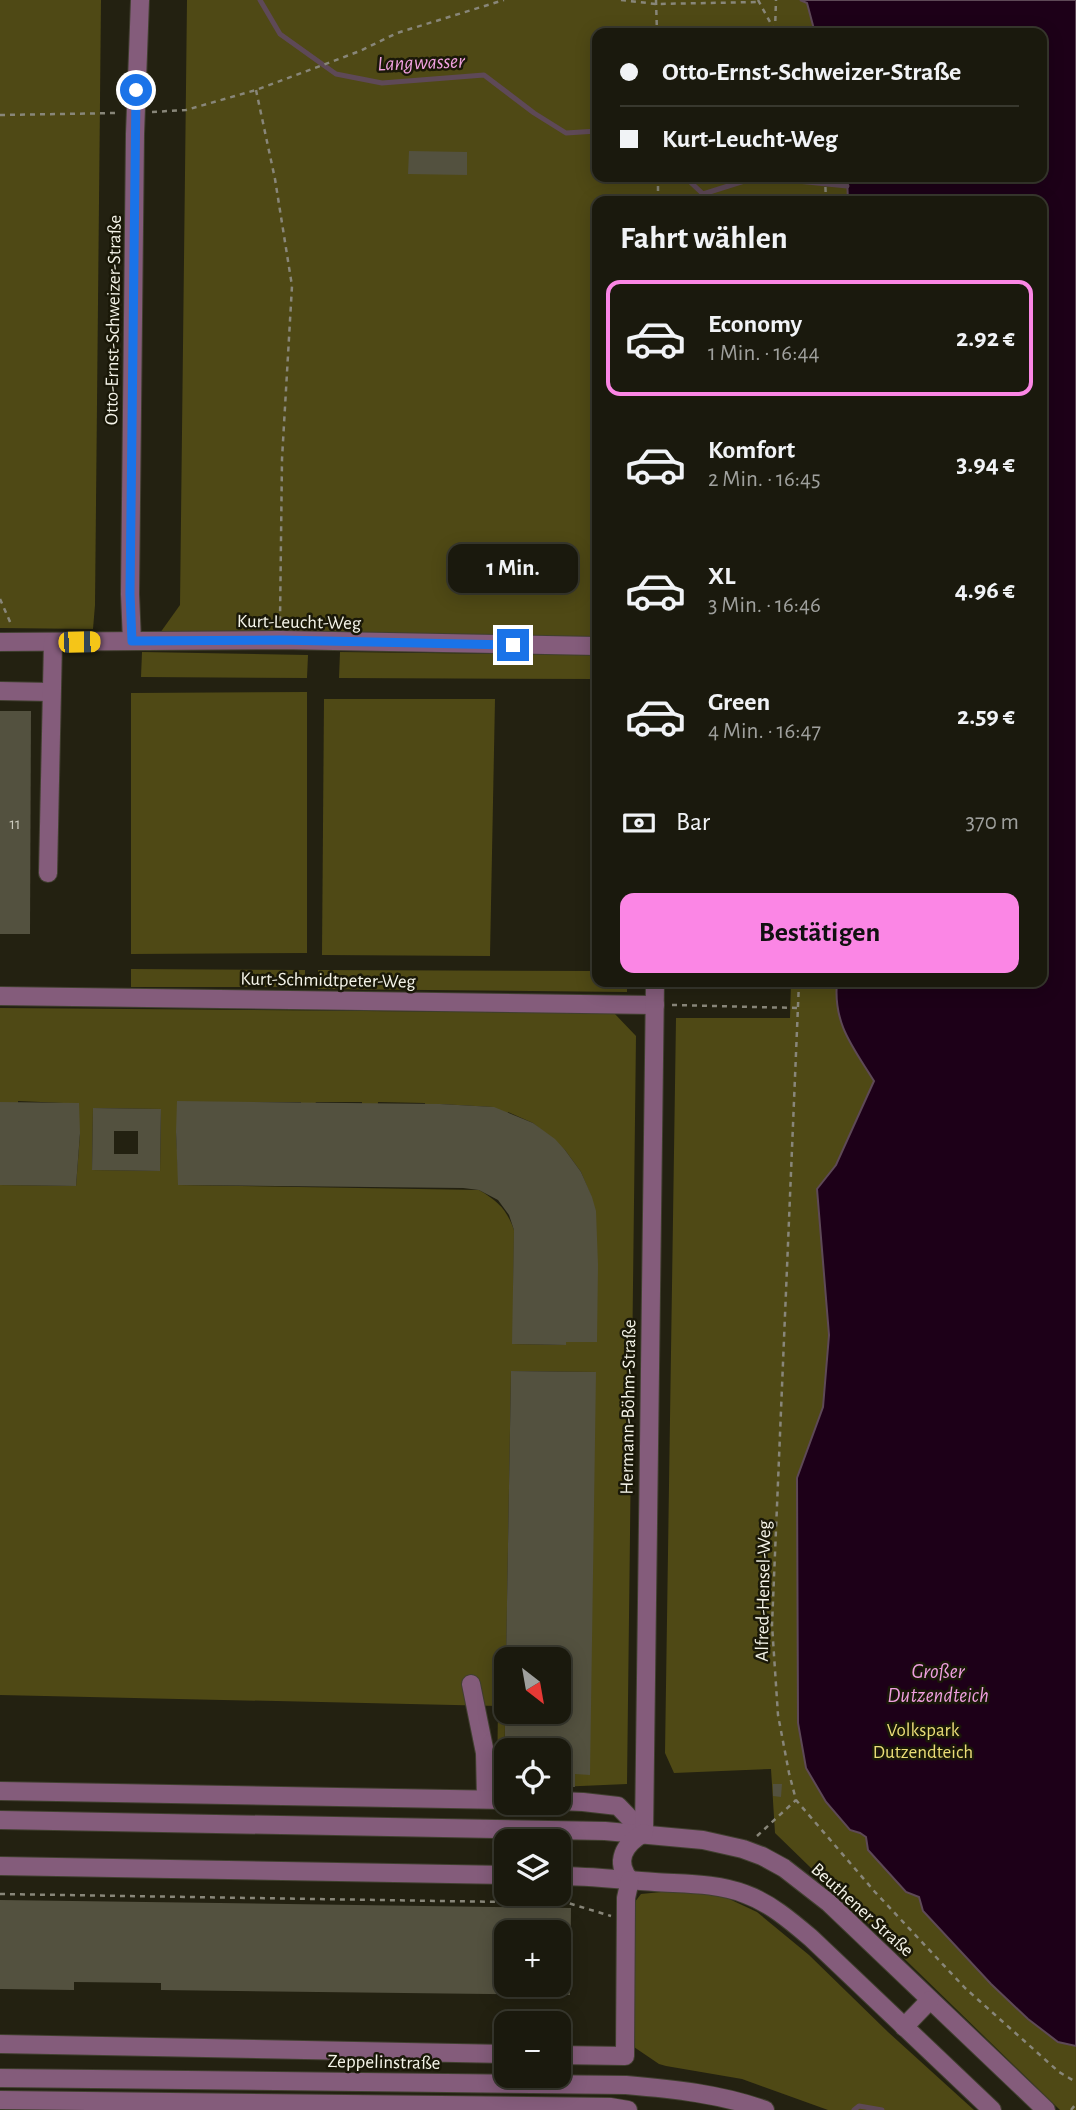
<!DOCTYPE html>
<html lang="de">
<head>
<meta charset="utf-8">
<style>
  :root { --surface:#1a190d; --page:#27261b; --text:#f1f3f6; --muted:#9fa09d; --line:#38382e; --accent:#fb86e5 }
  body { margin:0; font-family:"Alegreya Sans",sans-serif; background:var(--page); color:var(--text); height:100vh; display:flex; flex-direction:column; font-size:26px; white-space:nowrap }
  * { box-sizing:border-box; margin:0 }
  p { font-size:23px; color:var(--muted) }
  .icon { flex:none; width:38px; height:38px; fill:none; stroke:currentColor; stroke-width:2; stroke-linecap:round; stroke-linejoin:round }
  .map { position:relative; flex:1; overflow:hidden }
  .panel { position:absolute; left:592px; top:196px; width:455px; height:791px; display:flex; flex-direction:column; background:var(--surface); border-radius:14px; box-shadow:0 4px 18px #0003,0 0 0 2px var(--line) }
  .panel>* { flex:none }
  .top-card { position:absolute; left:592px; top:28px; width:455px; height:154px; border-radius:14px; box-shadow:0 4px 18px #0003,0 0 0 2px var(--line); display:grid; align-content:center; height:154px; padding:0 28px; background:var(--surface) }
  .needle { width:46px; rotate:149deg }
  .controls { position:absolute; left:494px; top:1647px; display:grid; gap:14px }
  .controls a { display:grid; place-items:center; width:77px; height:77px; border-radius:14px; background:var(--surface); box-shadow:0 4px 18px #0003,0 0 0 2px var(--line); font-size:35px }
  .end { position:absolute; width:32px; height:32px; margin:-16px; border:9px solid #1a73e8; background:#fff; box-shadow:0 0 0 4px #fff }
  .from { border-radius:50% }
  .bubble { position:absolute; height:49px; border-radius:14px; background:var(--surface); box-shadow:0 4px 18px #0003,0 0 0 2px var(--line); font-size:23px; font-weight:600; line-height:49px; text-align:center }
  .car { position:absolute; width:21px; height:42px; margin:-21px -10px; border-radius:9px; box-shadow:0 0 5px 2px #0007; background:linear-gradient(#f5c518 24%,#345 0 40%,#f5c518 0 76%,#345 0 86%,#f5c518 0) }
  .top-card b { display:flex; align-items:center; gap:24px; height:66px; font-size:26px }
  .top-card b+b { border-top:2px solid var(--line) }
  .top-card i { width:18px; height:18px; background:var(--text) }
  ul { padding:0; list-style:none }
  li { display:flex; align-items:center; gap:21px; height:116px; margin:0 14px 10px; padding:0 14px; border:4px solid transparent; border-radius:14px }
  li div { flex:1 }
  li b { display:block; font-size:26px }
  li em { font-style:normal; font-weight:600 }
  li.on { border-color:var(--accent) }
  li>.icon { width:63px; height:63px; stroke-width:1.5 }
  h2 { padding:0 28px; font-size:32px; line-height:84px }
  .pay { display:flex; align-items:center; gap:18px; height:77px; padding:0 28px; font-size:26px }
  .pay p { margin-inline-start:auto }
  .button { display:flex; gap:14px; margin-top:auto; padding:14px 28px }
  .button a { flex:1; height:80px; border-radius:14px; background:var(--accent); color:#111; font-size:28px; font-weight:600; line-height:80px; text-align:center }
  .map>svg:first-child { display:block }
  .green { fill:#4f4915; fill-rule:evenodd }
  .water { fill:#1d0018; stroke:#5e4957; stroke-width:2 }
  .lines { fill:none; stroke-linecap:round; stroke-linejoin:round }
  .stream { stroke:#5e4957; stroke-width:5 }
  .building { fill:#53513f; fill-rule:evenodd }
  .minor-casing { stroke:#403f2f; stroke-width:20 }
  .path { stroke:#888679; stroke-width:2.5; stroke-dasharray:5 5; stroke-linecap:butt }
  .minor { stroke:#845c7b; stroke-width:18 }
  .route { stroke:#1a73e8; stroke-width:9 }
  .labels { text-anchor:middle; stroke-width:5; stroke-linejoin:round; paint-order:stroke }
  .number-label { font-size:16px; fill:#cccbbe }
  .street-label { font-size:19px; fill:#f5f4e9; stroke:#1a1808 }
  .park-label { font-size:19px; fill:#eadd77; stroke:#1a1808 }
  .water-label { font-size:21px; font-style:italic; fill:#ef9fde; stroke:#1a1808 }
</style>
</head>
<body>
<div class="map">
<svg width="1076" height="2110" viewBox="0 0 1076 2110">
  <rect width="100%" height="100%" fill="#232111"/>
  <g class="green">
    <polygon points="0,0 101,0 95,605 93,629 0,628"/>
    <path d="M187,0H1076V2110H1060L775,1833L771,1769L674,1773L665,1753L676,1018H790L791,982H1041V201H597V641L160,633L180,605ZM597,33H1041V177H597Z"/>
    <polygon points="142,652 308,655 307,678 141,677"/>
    <polygon points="340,652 597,655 597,679 339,678"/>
    <polygon points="307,692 307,953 131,954 131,693"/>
    <polygon points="324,699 495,699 490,956 322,955"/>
    <polygon points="131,969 305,970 305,987 131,987"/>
    <polygon points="318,970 597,971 597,982 627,982 627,992 318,989"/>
    <path d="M0,1008L614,1013L636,1036L627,1784L558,1787L595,1372L511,1371L504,1782L506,1785L497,1784L498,1706L0,1695V1185L76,1186L80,1134H65L64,1103L18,1101V1132L2,1102H0ZM255,1102H301L300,1133L316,1102H362L361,1133H376L378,1102L425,1103L424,1134L440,1104L493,1107L499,1141L508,1112L533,1123L565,1150L581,1172L591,1196L566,1327V1345L513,1344L514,1230C507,1210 498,1201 479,1190L179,1185L176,1133ZM93,1108L161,1109L160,1171L92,1170Z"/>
    <polygon points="671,1891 695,1892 725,1897 757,1912 809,1955 888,2032 974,2110 828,2110 742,2079 666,2066 659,2064 631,2045 634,1903 641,1894"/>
  </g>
  <path class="water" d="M800,0H1076V2046L1058,2042L1028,2019L991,1984L923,1911L919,1897L906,1892L868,1850L866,1837L860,1833L850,1830L826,1802L806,1768L798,1723L797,1478L823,1407L829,1335L817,1189L836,1165L874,1081C853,1047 833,1024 837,982H1041V201H848L847,177H1041V33H815L807,3Z"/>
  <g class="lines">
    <g class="stream">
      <polyline points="260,0 280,34 336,74 382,83 484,75 534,113 566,133 597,131"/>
      <polyline points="685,177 703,194 757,177 847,186"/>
      <polyline points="854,2110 859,2106 882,2110"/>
    </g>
  </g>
  <g class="building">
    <polygon points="409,151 467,152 467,175 408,174"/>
    <polygon points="0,711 31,711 30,934 0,934"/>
    <polygon points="177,1101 440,1104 494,1107 533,1123 555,1139 565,1150 581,1172 592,1197 596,1211 598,1265 597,1342 566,1342 566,1345 512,1344 514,1230 509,1215 498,1200 479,1190 463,1188 178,1185 176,1132"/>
    <polygon points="0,1102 79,1103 80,1133 76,1186 0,1185"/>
    <path d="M93,1108L161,1109L160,1171L92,1170ZM114,1131H138V1154H114Z"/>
    <polygon points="511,1371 596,1372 590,1775 575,1774 575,1787 560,1787 560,1783 558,1783 558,1750 505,1750 505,1712 558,1712 558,1659 506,1659"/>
    <polygon points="773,1784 782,1784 781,1797 773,1796"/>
    <path d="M0,1900L571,1908L570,1995L161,1990V1983L74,1982V1990L0,1989ZM506,1932H558V1984H506Z"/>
  </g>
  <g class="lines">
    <defs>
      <g id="minor">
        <polyline points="132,641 130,594 135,134 140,0"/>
        <polyline points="0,642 280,640 597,646"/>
        <polyline points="0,691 51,692"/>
        <polyline points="48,873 53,642"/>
        <polyline points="0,996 655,1005"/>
        <polyline points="471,1684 485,1753 486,1799"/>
        <polyline points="0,1791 506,1800"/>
        <polyline points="558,1801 583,1802 618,1806 644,1833"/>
        <polyline points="0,1820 605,1831 703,1840 743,1849 762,1856 784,1868 829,1903 1046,2110"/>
        <polyline points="644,1833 655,982"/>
        <polyline points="0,1866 506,1875"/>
        <path d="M558,1876C591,1876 622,1880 655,1882C684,1884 717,1883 745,1894C770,1903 791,1921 811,1938L992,2110"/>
        <path d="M630,1880C614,1862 624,1844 644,1833"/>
        <polyline points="904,2027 930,2000"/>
        <polyline points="0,2044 506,2054"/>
        <polyline points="558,2055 625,2056 626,1898 630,1880"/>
        <path d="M0,2078L626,2085C673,2089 721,2094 765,2110"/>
        <polyline points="0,2100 610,2107 628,2110"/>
      </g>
    </defs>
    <use href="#minor" class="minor-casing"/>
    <g class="path">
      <polyline points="621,0 656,4 759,2"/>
      <polyline points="656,0 657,33"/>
      <polyline points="758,0 776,33"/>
      <polyline points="775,31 776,0"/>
      <polyline points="256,90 275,179 292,286 282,459 280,622"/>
      <polyline points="152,112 186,110 256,90 360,51 397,33 504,0"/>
      <polyline points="0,115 117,113"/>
      <polyline points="825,177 826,201"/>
      <polyline points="658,201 658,177"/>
      <polyline points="0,599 11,624"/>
      <polyline points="799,982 772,1625 778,1715 789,1773 796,1800 875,1892 965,1988 1059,2072 1076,2082"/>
      <polyline points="672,1005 798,1008"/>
      <polyline points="757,1836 796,1800"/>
      <polyline points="0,1894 568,1903 611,1916"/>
      <polyline points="1071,2110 1076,2104"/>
    </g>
    <use href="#minor" class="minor"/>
  </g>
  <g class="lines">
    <polyline class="route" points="136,90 130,594 132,641 280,640 513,645"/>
  </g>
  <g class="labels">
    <g class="number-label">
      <text x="15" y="829">11</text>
    </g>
    <g class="street-label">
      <text transform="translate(112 320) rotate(-89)" y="7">Otto-Ernst-Schweizer-Straße</text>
      <text transform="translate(299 621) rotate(1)" y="7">Kurt-Leucht-Weg</text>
      <text transform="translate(328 979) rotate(1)" y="7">Kurt-Schmidtpeter-Weg</text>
      <text transform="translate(627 1407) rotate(-89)" y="7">Hermann-Böhm-Straße</text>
      <text transform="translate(762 1591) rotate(-89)" y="7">Alfred-Hensel-Weg</text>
      <text transform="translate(863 1909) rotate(42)" y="7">Beuthener Straße</text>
      <text transform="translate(384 2061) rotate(1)" y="7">Zeppelinstraße</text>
    </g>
    <g class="park-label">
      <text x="923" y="1736">Volkspark<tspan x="923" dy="22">Dutzendteich</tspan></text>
    </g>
    <g class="water-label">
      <text transform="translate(421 62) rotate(-2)" y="7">Langwasser</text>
      <text x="938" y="1678">Großer<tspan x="938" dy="24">Dutzendteich</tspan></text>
    </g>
  </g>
</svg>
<div class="controls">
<a><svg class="needle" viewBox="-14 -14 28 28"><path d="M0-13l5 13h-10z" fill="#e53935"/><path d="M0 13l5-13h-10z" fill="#9fa09d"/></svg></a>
<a><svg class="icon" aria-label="locate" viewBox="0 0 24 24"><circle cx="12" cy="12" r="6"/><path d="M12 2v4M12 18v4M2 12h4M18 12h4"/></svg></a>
<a><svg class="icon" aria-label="layers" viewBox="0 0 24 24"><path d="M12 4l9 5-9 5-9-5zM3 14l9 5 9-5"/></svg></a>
<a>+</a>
<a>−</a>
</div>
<i class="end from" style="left:136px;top:90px"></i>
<i class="end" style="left:513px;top:645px"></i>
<div class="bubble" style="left:448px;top:544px;width:130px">1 Min.</div>
<i class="car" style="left:79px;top:642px;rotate:89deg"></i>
<div class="top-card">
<b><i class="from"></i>Otto-Ernst-Schweizer-Straße</b>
<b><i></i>Kurt-Leucht-Weg</b>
</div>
<section class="panel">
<h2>Fahrt wählen</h2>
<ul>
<li class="on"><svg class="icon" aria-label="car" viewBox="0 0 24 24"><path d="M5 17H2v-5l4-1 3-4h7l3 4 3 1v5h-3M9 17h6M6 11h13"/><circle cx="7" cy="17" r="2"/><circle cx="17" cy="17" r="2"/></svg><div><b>Economy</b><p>1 Min. · 16:44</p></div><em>2.92 €</em></li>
<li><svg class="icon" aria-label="car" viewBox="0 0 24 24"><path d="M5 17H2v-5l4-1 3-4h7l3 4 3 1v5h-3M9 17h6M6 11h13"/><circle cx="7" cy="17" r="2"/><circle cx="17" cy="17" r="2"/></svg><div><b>Komfort</b><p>2 Min. · 16:45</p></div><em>3.94 €</em></li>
<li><svg class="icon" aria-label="car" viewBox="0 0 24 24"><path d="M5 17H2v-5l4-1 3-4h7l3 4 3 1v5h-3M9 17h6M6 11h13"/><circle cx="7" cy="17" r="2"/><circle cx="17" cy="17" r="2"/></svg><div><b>XL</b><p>3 Min. · 16:46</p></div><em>4.96 €</em></li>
<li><svg class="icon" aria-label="car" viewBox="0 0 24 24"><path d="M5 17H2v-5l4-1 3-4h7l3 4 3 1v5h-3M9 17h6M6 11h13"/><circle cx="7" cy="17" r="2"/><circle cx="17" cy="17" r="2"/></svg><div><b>Green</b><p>4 Min. · 16:47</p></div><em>2.59 €</em></li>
</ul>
<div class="pay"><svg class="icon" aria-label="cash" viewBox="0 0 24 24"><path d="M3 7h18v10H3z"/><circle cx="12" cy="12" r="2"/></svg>Bar<p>370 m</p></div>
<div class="button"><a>Bestätigen</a></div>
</section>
</div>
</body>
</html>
